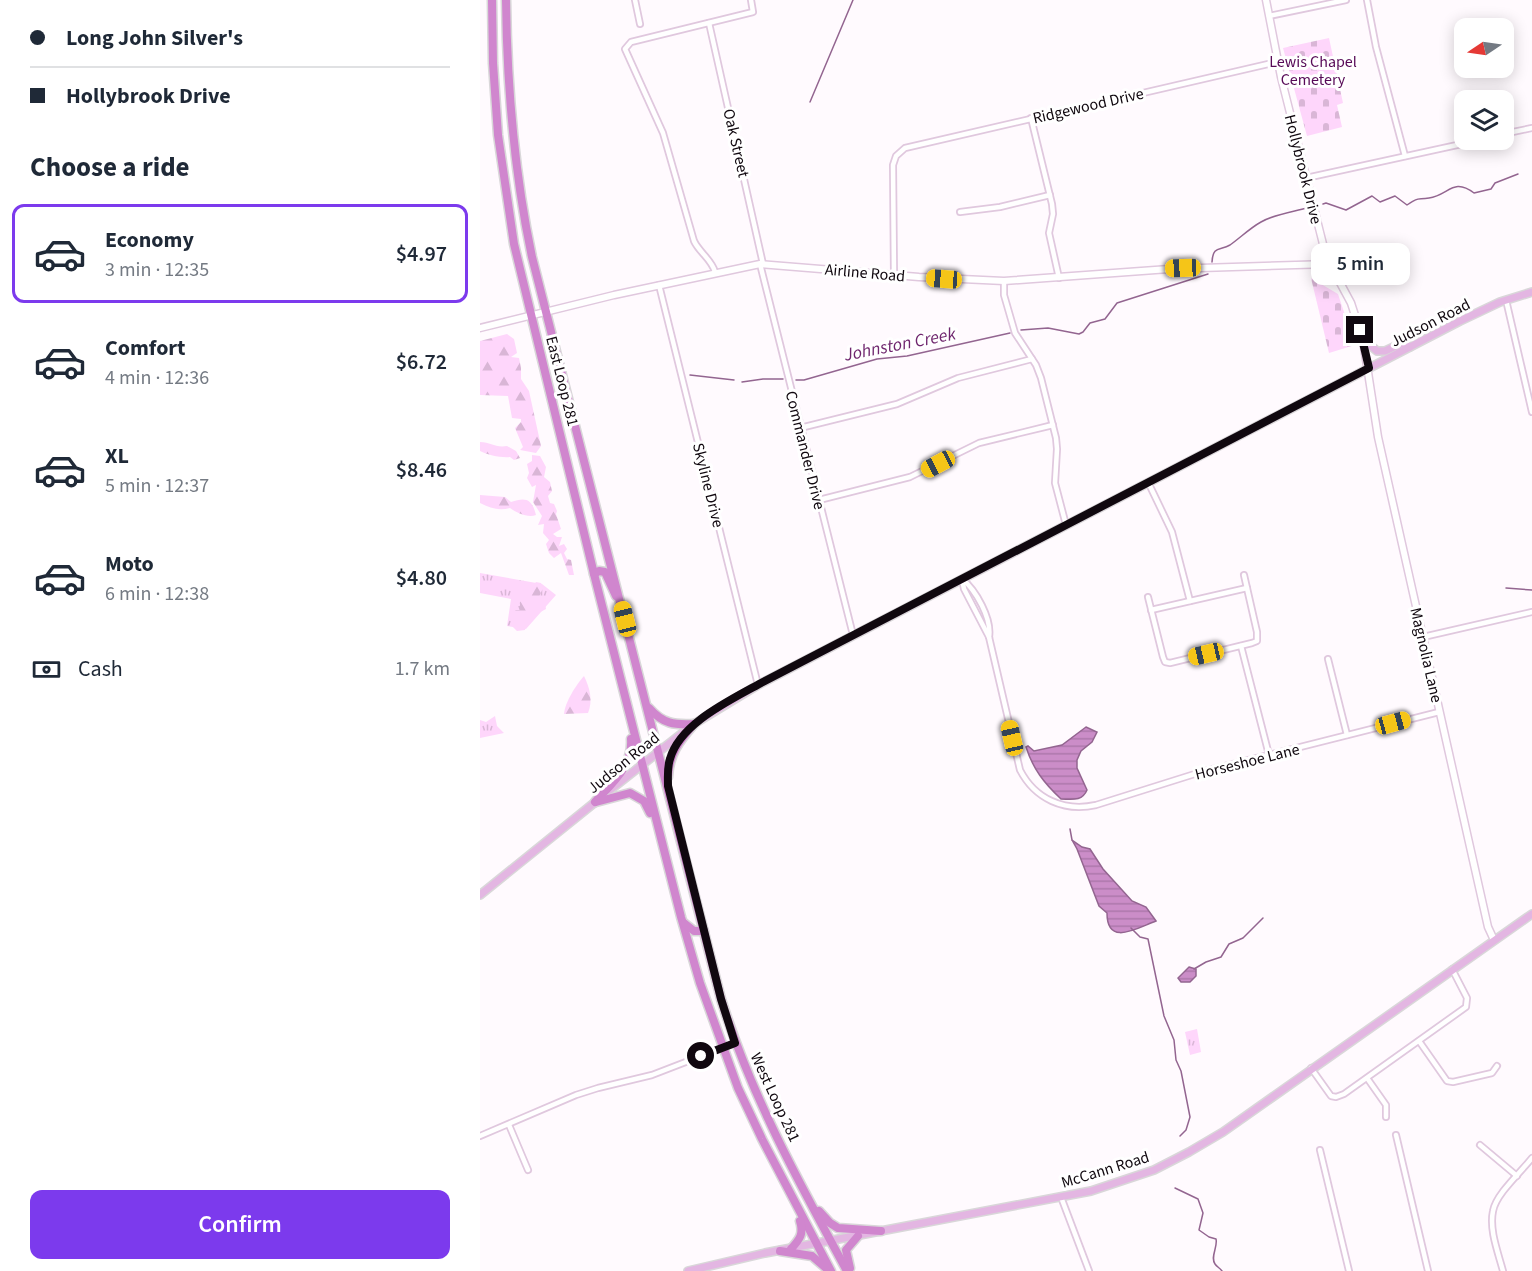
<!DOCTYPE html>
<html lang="en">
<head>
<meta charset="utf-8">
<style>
  :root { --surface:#fff; --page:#f6f6f7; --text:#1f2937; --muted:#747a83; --line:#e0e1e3; --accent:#7c3aed }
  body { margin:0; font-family:"Source Sans 3",sans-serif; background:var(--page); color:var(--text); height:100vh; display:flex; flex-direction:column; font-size:22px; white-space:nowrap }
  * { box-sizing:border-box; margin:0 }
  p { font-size:20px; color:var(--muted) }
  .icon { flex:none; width:33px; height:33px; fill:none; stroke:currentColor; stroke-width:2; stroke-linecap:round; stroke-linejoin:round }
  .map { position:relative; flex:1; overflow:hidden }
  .sheet { display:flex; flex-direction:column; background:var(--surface); width:480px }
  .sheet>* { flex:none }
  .top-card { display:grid; align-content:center; height:132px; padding:0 30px; background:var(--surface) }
  .needle { width:39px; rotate:257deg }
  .controls { position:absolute; left:974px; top:18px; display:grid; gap:12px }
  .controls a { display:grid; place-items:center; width:60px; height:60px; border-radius:12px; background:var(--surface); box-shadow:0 3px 15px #0003; font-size:30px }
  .end { position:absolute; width:27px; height:27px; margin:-14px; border:8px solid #10080f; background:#fff; box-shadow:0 0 0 3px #fff }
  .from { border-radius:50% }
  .bubble { position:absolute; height:42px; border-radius:12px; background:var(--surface); box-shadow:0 3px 15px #0003; font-size:20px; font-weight:600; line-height:42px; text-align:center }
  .car { position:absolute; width:18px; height:36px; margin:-18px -9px; border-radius:8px; box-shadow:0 0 4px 2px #0007; background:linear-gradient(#f5c518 24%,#345 0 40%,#f5c518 0 76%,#345 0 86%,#f5c518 0) }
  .top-card b { display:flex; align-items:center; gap:21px; height:57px; font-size:22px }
  .top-card b+b { border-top:2px solid var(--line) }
  .top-card i { width:15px; height:15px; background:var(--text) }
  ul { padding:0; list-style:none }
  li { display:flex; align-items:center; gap:18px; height:99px; margin:0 12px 9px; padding:0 18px; border:3px solid transparent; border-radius:12px }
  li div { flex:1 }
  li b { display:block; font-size:22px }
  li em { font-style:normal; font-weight:600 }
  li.active { border-color:var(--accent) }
  li>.icon { width:54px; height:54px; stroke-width:1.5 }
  h2 { padding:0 30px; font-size:27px; line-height:72px }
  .pay { display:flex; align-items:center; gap:15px; height:66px; padding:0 30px; font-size:22px }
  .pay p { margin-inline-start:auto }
  .primary-button { display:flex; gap:12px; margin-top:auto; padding:12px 30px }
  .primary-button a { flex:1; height:69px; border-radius:12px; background:var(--accent); color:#fff; font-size:24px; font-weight:600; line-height:69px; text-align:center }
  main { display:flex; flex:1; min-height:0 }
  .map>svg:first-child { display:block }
  .grass { fill:url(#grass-tufts) }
  .forest { fill:url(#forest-firs) }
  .cemetery { fill:url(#cemetery-stones) }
  .water { fill:url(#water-rules); stroke:#936590; stroke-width:1.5 }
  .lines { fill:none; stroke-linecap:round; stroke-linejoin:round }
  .stream { stroke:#936590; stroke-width:1.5 }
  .street-casing { stroke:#e0c8de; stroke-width:8 }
  .secondary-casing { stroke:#e0c8de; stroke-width:9 }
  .primary-casing { stroke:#d9d7d9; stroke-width:10 }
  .highway-casing { stroke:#d9d7d9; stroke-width:11 }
  .street { stroke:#fff; stroke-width:4.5 }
  .secondary { stroke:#fff; stroke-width:6 }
  .primary { stroke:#e3b6e2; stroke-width:7 }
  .highway { stroke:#d086ce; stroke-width:8 }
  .route { stroke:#10080f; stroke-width:8 }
  .labels { text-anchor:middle; stroke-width:6; stroke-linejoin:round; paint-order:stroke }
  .park-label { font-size:16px; fill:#570a57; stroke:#fff }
  .street-label { font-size:16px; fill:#10080f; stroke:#fff }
  .water-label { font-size:18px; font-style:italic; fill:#6f266e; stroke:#fff }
</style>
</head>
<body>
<main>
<section class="sheet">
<div class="top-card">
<b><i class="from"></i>Long John Silver's</b>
<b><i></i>Hollybrook Drive</b>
</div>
<h2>Choose a ride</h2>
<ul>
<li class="active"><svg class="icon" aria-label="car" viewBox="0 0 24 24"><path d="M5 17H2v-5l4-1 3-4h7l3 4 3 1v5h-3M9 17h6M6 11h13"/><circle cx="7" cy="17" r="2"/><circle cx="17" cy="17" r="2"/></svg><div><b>Economy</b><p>3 min · 12:35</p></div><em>$4.97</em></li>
<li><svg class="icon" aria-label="car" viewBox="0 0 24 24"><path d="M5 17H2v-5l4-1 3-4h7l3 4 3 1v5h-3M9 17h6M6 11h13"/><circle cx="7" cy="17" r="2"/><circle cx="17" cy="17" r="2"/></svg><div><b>Comfort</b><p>4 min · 12:36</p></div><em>$6.72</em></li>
<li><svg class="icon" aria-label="car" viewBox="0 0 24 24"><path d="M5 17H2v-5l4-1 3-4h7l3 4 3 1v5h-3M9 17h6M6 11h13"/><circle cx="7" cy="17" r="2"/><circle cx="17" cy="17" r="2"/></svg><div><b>XL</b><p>5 min · 12:37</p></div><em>$8.46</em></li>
<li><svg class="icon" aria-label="car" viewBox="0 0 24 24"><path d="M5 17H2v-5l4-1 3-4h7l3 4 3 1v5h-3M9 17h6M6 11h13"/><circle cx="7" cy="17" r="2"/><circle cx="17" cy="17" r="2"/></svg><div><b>Moto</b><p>6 min · 12:38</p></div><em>$4.80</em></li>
</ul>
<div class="pay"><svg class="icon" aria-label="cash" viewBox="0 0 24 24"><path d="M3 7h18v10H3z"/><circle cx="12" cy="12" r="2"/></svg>Cash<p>1.7 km</p></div>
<div class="primary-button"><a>Confirm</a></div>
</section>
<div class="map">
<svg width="1052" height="1271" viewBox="0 0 1052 1271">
  <defs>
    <pattern id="grass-tufts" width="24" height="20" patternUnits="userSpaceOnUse" patternTransform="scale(1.5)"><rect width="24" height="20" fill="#fed6fb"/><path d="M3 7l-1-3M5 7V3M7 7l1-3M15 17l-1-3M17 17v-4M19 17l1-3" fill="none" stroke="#d9b6d6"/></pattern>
    <pattern id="forest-firs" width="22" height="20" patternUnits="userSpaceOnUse" patternTransform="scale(1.5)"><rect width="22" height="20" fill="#fed6fb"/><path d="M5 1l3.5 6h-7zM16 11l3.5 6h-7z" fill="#d9b6d6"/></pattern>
    <pattern id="cemetery-stones" width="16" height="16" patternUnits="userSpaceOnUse" patternTransform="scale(1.5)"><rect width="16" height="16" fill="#fed6fb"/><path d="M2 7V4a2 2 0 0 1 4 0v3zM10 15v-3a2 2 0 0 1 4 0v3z" fill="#d9b6d6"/></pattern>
    <pattern id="water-rules" width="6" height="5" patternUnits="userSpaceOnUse" patternTransform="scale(1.5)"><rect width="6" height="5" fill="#cb8dc8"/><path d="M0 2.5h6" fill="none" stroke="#ad78ab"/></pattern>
  </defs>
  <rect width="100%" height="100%" fill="#fffafe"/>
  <g class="grass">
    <polygon points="0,573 62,584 76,595 46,629 27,626 31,599 0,593"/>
    <polygon points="15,716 17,726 24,733 0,738 0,720 6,722"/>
    <polygon points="717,1029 721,1052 710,1055 705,1032"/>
  </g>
  <g class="forest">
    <polygon points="27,334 34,339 37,353 31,357 39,358 41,368 41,379 49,391 61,446 56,453 40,450 43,447 35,428 41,422 41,419 32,418 28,396 0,395 0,341"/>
    <path d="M0,442C11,442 15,448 27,446L36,451L40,458L34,460L30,457C21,458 8,455 0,451Z"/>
    <polygon points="52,455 60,456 66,467 64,477 70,482 72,491 68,496 70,503 74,504 77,511 76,514 81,529 73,534 77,537 82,537 79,546 84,544 87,549 84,553 87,559 91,560 94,575 89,575 81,553 74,558 69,553 66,544 69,540 63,533 64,524 58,525 62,516 53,502 56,485 52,487 47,478 49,473 47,464 52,461"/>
    <path d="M0,495L25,497L31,502C46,497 52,499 56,515C48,518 37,513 30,508C19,511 10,508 0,503Z"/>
    <polygon points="38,582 52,587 56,582 61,583 63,588 59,597 53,599 59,605 65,603 66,609 53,616 52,622 46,622 45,630 37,631 31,625 34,619 34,610 40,610 40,604 37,597 30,588"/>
    <path d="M104,676C110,688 113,701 108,713L84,714C85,702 96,685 104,676Z"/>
  </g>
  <g class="cemetery">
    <polygon points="849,38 863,103 857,105 862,127 827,136 803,48"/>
    <polygon points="831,278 858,294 875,345 849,353"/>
  </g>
  <g class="water">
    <path d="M606,727L617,732L612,742L601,751L597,760V768L607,790C602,802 591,799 581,799C564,783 553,769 546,747L548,746L554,751L582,745Z"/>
    <path d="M592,840L602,847L610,849L623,869L652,901L666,907L676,921C657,928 627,947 627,913L619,906L597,849Z"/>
    <polygon points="709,967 716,969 716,976 710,982 701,982 698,978"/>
  </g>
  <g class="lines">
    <g class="stream">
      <polyline points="330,102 373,0"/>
      <path d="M843,204L846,203L866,210L892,196L900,202L915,196L927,205C939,197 936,200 949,198C969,195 973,177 994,193L1011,189L1015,183L1038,174"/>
      <path d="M732,262C733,245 740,251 750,245C760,238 770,228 781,222C795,214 812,212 827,208"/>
      <polyline points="541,330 568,328 599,334 603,332 610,323 625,319 637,303 728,274"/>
      <polyline points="210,375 254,380"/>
      <polyline points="316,380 324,380 397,359 427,356 530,333"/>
      <polyline points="262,382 283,379 303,379"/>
      <polyline points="1026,588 1052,590"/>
      <polyline points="590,829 592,840"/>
      <polyline points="651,928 660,937 668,939 684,1016 694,1040 696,1060 701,1071 710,1117 706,1130 700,1136"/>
      <polyline points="714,969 726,962 741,957 749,944 763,938 783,918"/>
      <path d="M695,1188L718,1199L723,1213L719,1230L729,1237L736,1239C738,1247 730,1257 735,1264C737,1267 740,1268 742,1271"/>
    </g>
    <defs>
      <g id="street">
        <polyline points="155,0 160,24"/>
        <polyline points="887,0 896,47 925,156"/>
        <polyline points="789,16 866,0"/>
        <polyline points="229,23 283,264"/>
        <polyline points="551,118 572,204 573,214 569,233 579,278"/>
        <polyline points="1023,134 1052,128"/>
        <polyline points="826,178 1000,140"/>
        <polyline points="480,212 520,207 570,195"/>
        <polyline points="280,264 373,635"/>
        <path d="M235,272C232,260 219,252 214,241L183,133L145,49L151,42L273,12L271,0"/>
        <polyline points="414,275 413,165 416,156 425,148 797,62"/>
        <polyline points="524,281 524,295 535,333 556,365 561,378 576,438 577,449 575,483 586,525"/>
        <polyline points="179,285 278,685"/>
        <polyline points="1026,300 1052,412"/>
        <polyline points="320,428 417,404 478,378 552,359"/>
        <polyline points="668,482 692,532 710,601"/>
        <polyline points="339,500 430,477 499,443 573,425"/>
        <path d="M482,579C496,590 512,619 509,637L540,770C555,799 584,812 616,805L721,772L959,712"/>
        <polyline points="482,579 484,589 509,637"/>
        <polyline points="668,597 683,657 685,662 690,663 772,643 777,641 777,632 764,575"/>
        <polyline points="671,610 767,588"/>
        <polyline points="943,637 1052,612"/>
        <polyline points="761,646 789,755"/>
        <polyline points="848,659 867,735"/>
        <polyline points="939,1041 967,1081 973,1082 1012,1073 1017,1066"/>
        <polyline points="831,1068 851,1096 856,1097 864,1094 986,1007 987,998 972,969"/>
        <polyline points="887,1078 906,1105 906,1117"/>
        <polyline points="29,1125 48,1170"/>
        <polyline points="916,1135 948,1271"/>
        <polyline points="0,1136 96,1095 118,1088 172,1075 255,1043"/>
        <polyline points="1000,1145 1037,1176"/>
        <polyline points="840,1150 869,1271"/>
        <polyline points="581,1197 609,1271"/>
        <path d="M1023,1271C1018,1252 1009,1230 1013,1211C1016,1194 1041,1172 1052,1158"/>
      </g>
      <g id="secondary">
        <polyline points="786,0 801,77 845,252 850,264 871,303 883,340 898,437 1008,927 1014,940"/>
        <polyline points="0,328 134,295 280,264 439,277 524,281 689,269 850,264"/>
      </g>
      <g id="primary">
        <polyline points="882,333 888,337 890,345 897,351 905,351 922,343 930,347"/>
        <polyline points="130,790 214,724 278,685 980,321 1020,302 1052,292"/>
        <polyline points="0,895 119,799"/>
        <polyline points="208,1271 285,1253 611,1191 674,1170 709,1152 743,1132 1052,914"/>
      </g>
      <g id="highway">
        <polyline points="12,0 13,63 18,135 34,244 114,574 201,917 220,983 258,1088 282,1139 351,1271"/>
        <path d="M26,0C27,87 34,172 52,257L241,999C271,1095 319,1183 367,1271"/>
        <polyline points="114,574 119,571 125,572 136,596"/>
        <path d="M169,708C183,724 194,725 214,724"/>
        <path d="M188,777C189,754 199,741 214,724"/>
        <path d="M115,802C132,783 153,766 151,739"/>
        <polyline points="116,802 150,793 164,801 170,813"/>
        <polyline points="204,923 214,931 224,931"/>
        <polyline points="339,1211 350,1223 358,1228 401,1231"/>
        <path d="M311,1249C320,1239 324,1234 320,1221"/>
        <polyline points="300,1251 332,1256 346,1268"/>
        <polyline points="370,1268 366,1250 378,1236"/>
      </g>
    </defs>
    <use href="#street" class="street-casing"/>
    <use href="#secondary" class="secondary-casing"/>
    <use href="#primary" class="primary-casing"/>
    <use href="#highway" class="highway-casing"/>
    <use href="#street" class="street"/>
    <use href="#secondary" class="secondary"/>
    <use href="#primary" class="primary"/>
    <use href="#highway" class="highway"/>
  </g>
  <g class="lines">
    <path class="route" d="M221,1056L255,1043L241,999L188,786C188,777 187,768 190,759C200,723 251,700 281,683L889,368L880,330"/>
  </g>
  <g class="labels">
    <g class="park-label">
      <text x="833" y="67">Lewis Chapel<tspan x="833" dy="18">Cemetery</tspan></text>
    </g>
    <g class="street-label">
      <text transform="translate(608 105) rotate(-13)" y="6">Ridgewood Drive</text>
      <text transform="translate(257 143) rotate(77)" y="6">Oak Street</text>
      <text transform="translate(824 169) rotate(76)" y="6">Hollybrook Drive</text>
      <text transform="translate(385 272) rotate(5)" y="6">Airline Road</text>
      <text transform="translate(950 322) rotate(-27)" y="6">Judson Road</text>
      <text transform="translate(83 381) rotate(76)" y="6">East Loop 281</text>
      <text transform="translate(326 450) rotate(76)" y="6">Commander Drive</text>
      <text transform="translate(229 485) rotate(76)" y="6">Skyline Drive</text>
      <text transform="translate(947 655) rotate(77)" y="6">Magnolia Lane</text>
      <text transform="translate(767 761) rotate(-14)" y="6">Horseshoe Lane</text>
      <text transform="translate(143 762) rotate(-39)" y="6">Judson Road</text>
      <text transform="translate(296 1097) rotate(65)" y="6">West Loop 281</text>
      <text transform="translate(625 1169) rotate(-17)" y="6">McCann Road</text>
    </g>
    <g class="water-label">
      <text transform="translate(420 344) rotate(-11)" y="6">Johnston Creek</text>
    </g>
  </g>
</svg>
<div class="controls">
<a><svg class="needle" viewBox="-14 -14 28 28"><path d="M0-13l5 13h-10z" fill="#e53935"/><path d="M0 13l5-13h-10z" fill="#747a83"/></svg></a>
<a><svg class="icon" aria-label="layers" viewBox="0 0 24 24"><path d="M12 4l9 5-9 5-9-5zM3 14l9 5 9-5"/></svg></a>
</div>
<i class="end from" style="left:221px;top:1056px"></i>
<i class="end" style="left:880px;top:330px"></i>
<div class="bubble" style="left:831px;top:243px;width:99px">5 min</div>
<i class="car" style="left:703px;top:268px;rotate:268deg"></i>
<i class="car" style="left:464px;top:279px;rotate:274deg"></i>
<i class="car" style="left:458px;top:464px;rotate:242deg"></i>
<i class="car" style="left:145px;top:619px;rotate:346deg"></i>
<i class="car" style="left:726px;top:654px;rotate:257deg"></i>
<i class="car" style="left:913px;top:723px;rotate:75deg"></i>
<i class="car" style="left:532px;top:738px;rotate:347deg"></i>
</div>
</main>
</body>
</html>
